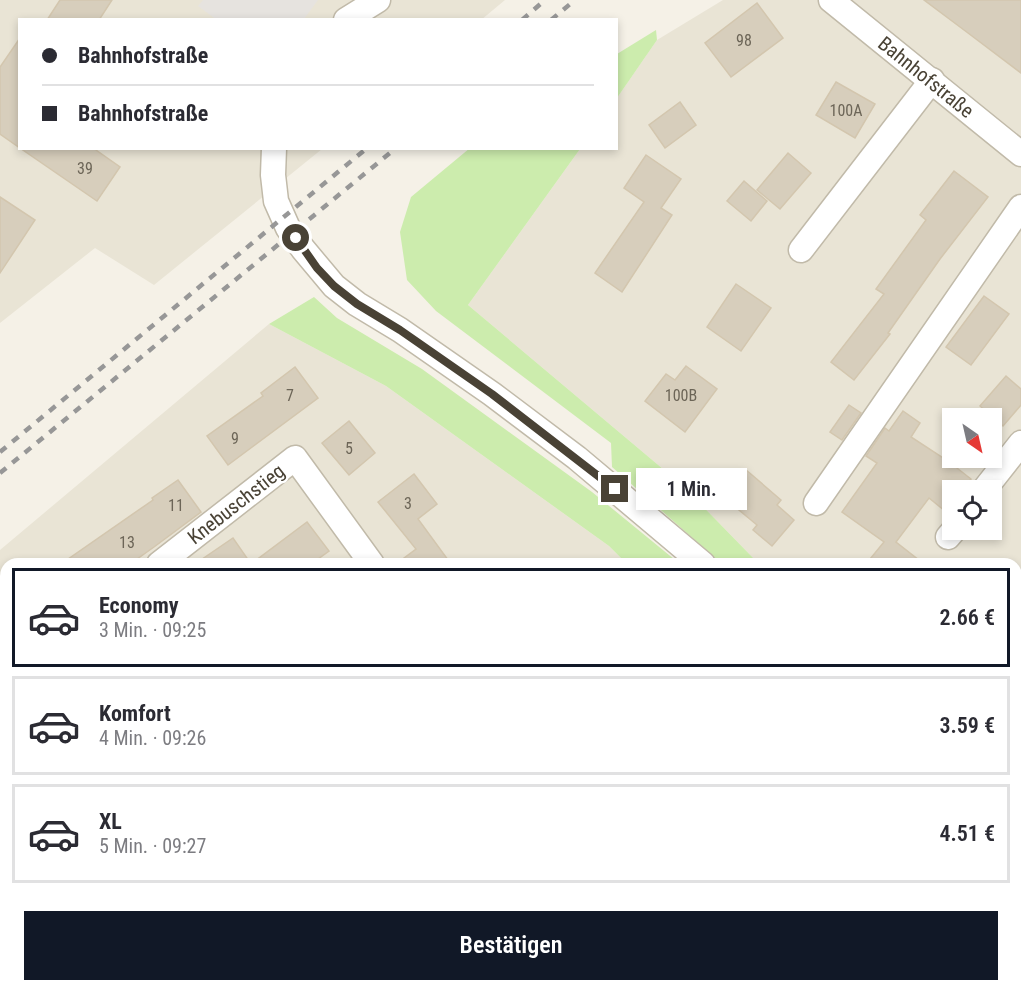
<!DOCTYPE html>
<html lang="de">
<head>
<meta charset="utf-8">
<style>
  :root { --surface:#fff; --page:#f7f7f7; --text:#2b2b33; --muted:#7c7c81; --line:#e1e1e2; --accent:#111827 }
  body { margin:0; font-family:"Roboto Condensed",sans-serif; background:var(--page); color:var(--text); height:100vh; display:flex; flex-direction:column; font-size:22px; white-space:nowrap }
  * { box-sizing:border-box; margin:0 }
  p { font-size:20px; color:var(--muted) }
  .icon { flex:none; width:33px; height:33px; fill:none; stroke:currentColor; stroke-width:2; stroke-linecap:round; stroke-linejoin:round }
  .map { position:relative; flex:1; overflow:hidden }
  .panel { position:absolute; left:0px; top:558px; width:1022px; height:434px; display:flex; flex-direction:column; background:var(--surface); border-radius:18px 18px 0 0; box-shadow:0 3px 9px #0003 }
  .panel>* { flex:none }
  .guide { position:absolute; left:18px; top:18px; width:600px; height:132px; border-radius:0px; box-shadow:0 3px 9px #0003; display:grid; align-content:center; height:132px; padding:0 24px; background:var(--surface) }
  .needle { width:39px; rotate:146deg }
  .controls { position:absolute; left:942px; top:408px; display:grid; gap:12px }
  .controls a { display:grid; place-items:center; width:60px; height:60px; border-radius:0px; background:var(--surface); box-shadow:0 3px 9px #0003; font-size:30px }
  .end { position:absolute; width:27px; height:27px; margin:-14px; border:8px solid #494235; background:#fff; box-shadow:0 0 0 3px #fff }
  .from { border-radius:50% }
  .bubble { position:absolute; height:42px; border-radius:0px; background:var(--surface); box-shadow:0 3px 9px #0003; font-size:20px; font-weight:600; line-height:42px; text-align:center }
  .guide b { display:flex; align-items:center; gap:21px; height:57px; font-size:22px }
  .guide b+b { border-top:2px solid var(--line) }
  .guide i { width:15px; height:15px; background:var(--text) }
  ul { padding:10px 0 0; list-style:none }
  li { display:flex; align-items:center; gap:18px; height:99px; margin:0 12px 9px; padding:0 12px; border:3px solid var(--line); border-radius:0px }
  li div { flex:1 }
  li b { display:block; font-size:22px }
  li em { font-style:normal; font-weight:600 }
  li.current { border-color:var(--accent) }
  li>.icon { width:54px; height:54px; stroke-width:1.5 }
  .button { display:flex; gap:12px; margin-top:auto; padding:12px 24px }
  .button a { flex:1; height:69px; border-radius:0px; background:var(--accent); color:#fff; font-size:24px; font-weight:600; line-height:69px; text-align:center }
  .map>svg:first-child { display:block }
  .residential { fill:#e9e4d5; fill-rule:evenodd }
  .green { fill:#ccecad }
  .parking { fill:#e6e3df }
  .building { fill:#d7cebc; stroke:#d3c6ae; stroke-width:1.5 }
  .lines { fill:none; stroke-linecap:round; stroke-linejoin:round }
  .minor-casing { stroke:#c1baa9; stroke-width:27 }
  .minor { stroke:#fff; stroke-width:24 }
  .rail { stroke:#979797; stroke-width:4.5; stroke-dasharray:8 8; stroke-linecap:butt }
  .route { stroke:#494235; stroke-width:8 }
  .labels { text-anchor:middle; stroke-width:4.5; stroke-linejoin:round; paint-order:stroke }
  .number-label { font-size:16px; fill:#6c6557 }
  .street-label { font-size:20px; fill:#494235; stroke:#fff }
</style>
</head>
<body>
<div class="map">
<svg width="1021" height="991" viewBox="0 0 1021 991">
  <rect width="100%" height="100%" fill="#f5f1e7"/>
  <g class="residential">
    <polygon points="0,0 505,0 481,20 20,20 20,148 322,149 154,285 95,248 0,323"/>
    <path d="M723,0H1021V667L1016,674V564H759L682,485L468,305L580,149L616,148L617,98L657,40ZM952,418H992V458H952ZM952,490H992V530H952Z"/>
    <polygon points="269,324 386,386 609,546 627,564 6,564 6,986 1016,986 1016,945 1021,946 1021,991 0,991 0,550"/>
  </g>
  <g class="green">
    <polygon points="656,30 657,40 617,98 617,54"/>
    <polygon points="470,148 580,149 468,305 682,485 759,564 722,564 612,467 611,443 436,311 407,280 400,232 411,197"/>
    <polygon points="314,297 337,318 422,369 592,492 680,564 627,564 609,546 386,386 269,324"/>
    <polygon points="1016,904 1021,905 1021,947 1016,945"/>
  </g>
  <polygon class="parking" points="203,0 318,0 304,19 217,20 198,6"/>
  <g class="building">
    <polygon points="60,0 112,0 99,20 47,20"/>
    <polygon points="924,0 1021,0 1021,73 968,33"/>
    <polygon points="757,3 783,38 731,77 705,43"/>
    <polygon points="20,38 20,148 0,134 0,67"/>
    <polygon points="836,82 875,104 855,138 816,115"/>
    <polygon points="680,102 696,125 665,148 649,125"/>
    <polygon points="20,148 93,148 120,167 97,201"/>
    <polygon points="788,153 811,173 780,209 757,190"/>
    <polygon points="646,155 681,179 661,208 672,215 622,292 595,273 644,202 624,188"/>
    <polygon points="954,171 988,197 940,259 888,333 890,334 854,380 831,362 884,294 876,289 926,220 920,215"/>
    <polygon points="744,181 767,201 751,221 727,201"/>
    <polygon points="0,197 35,220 0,273"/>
    <polygon points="736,284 771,308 741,351 707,327"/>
    <polygon points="984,296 1009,314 971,365 946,347"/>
    <polygon points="686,366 717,389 685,432 645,401 666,374 675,380"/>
    <polygon points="295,367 318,398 228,465 207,436 263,396 261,393"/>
    <polygon points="1006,376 1021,389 1021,405 1003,426 980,406"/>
    <polygon points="849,405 861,413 842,440 830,432"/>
    <polygon points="903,411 920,423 911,437 948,461 971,479 962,490 952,490 952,502 945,511 929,498 896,542 924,564 866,564 884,542 842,512 877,463 866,456 885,428 889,431"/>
    <polygon points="349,421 375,453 349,475 322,443"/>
    <polygon points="745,469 781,500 777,505 794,520 772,546 753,530 757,525 722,496"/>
    <polygon points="414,474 437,504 418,519 451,564 396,564 416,549 378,502"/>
    <polygon points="178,480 201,512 154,547 130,564 61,564 153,500 152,498"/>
    <polygon points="307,522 329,551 311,564 195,564 233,538 251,564"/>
  </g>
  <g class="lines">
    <defs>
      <g id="minor">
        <polyline points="831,0 1021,154"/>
        <polyline points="346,20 378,0"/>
        <polyline points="274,148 273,175 276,201 288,228 303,249 334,286 357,304 400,330 492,394 577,458 703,564"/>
        <polyline points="801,250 932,80"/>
        <polyline points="984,490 1021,443"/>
        <polyline points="816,503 1021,207"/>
        <polyline points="948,537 954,530"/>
        <polyline points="159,564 295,458 372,564"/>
        <polyline points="0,687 6,682"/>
        <polyline points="1016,764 1021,758"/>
        <polyline points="1016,810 1016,830"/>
        <polyline points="267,986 271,991"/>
        <polyline points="421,986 425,991"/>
        <polyline points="792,986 795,991"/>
        <polyline points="54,991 61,986"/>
      </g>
    </defs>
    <use href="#minor" class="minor-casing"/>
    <use href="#minor" class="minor"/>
    <g class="rail">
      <polyline points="522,20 545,0"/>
      <polyline points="551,20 575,0"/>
      <polyline points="0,452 367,148"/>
      <polyline points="0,473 396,148"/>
    </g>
  </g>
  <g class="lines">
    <polyline class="route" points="296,238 317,268 334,286 357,304 400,330 492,394 615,489"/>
  </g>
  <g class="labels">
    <g class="number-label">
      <text x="744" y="46">98</text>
      <text x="846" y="116">100A</text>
      <text x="85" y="174">39</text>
      <text x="290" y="401">7</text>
      <text x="681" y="401">100B</text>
      <text x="235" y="444">9</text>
      <text x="349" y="454">5</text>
      <text x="408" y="509">3</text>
      <text x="176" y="511">11</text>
      <text x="127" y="548">13</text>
    </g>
    <g class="street-label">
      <text transform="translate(926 77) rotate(39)" y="7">Bahnhofstraße</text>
      <text transform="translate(236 504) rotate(-38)" y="7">Knebuschstieg</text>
    </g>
  </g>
</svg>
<div class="controls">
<a><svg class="needle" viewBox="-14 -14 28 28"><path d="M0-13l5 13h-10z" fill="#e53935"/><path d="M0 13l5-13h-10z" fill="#7c7c81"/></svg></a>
<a><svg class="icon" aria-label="locate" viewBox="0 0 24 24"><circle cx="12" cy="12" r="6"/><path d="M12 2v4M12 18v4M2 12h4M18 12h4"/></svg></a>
</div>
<i class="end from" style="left:296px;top:238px"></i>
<i class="end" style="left:615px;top:489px"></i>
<div class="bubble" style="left:636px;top:468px;width:111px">1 Min.</div>
<div class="guide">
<b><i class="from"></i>Bahnhofstraße</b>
<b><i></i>Bahnhofstraße</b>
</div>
<section class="panel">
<ul>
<li class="current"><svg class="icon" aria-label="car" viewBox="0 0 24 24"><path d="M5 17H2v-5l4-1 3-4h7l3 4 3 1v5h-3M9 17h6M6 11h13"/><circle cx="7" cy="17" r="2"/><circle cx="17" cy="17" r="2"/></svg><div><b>Economy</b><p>3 Min. · 09:25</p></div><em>2.66 €</em></li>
<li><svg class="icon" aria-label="car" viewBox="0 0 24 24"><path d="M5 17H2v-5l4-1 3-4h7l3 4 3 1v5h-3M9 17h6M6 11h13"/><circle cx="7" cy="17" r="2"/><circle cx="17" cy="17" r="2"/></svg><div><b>Komfort</b><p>4 Min. · 09:26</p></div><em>3.59 €</em></li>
<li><svg class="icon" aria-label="car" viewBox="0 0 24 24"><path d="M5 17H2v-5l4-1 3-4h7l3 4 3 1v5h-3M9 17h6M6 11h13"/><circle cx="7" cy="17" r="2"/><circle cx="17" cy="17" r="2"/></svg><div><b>XL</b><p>5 Min. · 09:27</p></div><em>4.51 €</em></li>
</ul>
<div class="button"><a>Bestätigen</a></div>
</section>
</div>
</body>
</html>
